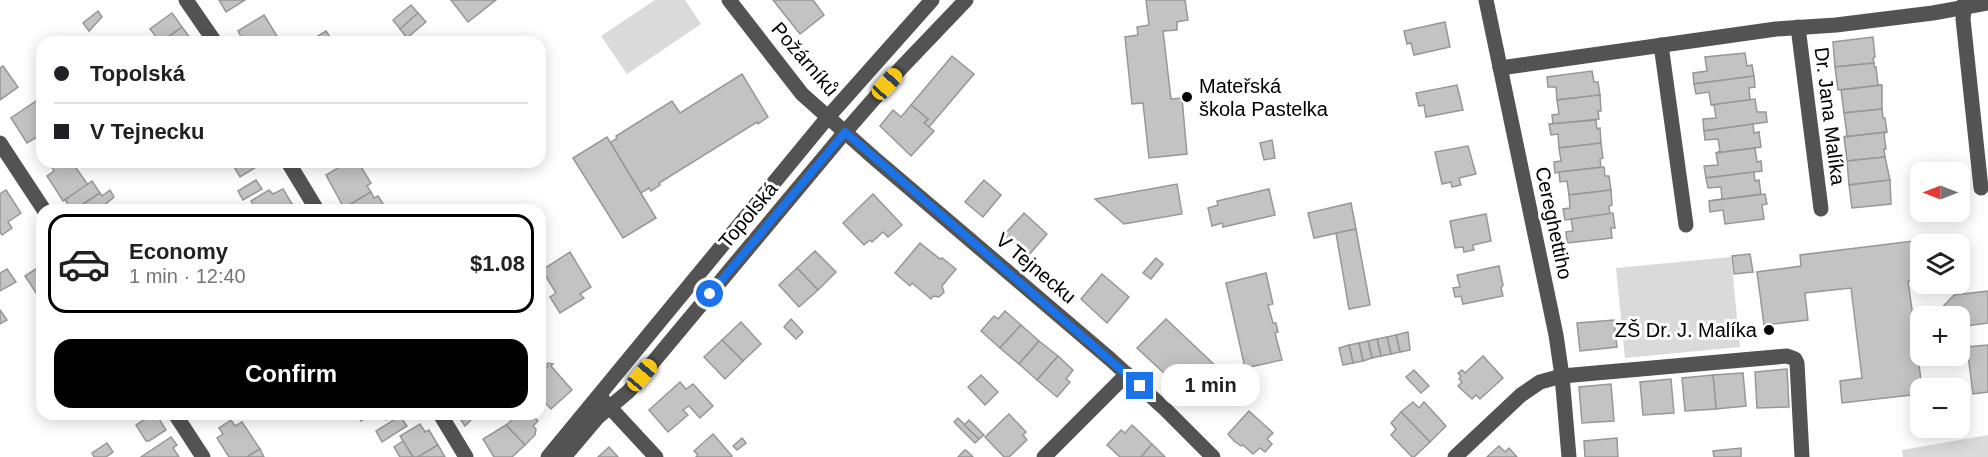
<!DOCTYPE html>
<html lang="en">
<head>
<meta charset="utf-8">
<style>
  :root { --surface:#fff; --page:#f6f6f6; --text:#202124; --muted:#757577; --line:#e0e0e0; --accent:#000 }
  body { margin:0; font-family:Helvetica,sans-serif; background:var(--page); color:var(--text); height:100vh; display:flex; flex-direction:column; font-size:22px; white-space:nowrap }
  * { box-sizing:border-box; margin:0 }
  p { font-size:20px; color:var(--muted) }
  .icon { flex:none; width:33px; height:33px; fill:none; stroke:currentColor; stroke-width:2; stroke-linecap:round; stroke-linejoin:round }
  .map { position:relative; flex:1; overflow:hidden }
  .details { position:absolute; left:36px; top:204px; width:510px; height:216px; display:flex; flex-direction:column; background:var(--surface); border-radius:18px; box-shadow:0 3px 15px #0003 }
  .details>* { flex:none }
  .banner { position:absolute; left:36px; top:36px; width:510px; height:132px; border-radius:18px; box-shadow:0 3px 15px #0003; display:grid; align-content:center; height:132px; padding:0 18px; background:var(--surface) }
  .needle { width:39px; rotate:270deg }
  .fabs { position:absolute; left:1910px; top:162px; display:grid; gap:12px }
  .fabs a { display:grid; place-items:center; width:60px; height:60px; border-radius:12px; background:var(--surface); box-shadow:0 3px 15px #0003; font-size:30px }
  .end { position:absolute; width:27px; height:27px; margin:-14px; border:8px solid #1a73e8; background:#fff; box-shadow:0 0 0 3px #fff }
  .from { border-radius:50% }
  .bubble { position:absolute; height:42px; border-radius:18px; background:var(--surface); box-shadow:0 3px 15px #0003; font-size:20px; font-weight:700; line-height:42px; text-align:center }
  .car { position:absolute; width:18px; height:36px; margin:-18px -9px; border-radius:8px; box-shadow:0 0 4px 2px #0007; background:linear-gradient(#f5c518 24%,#345 0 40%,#f5c518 0 76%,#345 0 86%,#f5c518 0) }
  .banner b { display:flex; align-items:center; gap:21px; height:57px; font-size:22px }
  .banner b+b { border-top:2px solid var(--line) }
  .banner i { width:15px; height:15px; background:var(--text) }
  ul { padding:10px 0 0; list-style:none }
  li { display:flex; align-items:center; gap:18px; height:99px; margin:0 12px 9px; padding:0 6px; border:3px solid transparent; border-radius:18px }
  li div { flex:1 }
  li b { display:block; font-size:22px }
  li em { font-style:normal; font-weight:700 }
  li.selected { border-color:var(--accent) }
  li>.icon { width:54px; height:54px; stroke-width:1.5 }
  .primary-button { display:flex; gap:12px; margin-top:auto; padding:12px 18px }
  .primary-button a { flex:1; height:69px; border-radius:18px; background:var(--accent); color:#fff; font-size:24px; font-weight:700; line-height:69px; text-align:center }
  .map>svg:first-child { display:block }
  .green { fill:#dadada }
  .building { fill:#c3c3c3; stroke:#979797; stroke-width:1.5 }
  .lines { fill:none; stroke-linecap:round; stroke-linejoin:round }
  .minor { stroke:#535353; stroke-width:15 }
  .route { stroke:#1a73e8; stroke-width:8 }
  .poi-dot { fill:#000; stroke:#fff; stroke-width:2 }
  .labels { text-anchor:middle; stroke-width:6; stroke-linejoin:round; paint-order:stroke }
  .street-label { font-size:20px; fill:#000; stroke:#fff }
  .poi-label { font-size:20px; fill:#000; stroke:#fff; text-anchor:start }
</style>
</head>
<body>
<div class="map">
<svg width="1988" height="457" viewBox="0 0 1988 457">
  <rect width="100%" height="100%" fill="#fff"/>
  <g class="green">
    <polygon points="655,0 685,0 701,24 627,74 601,36"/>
    <polygon points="1731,257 1740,347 1625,358 1616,268"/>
    <polygon points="1988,435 1988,457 1903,457 1902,450"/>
  </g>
  <g class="building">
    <polygon points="219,0 245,0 226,12"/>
    <polygon points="451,0 496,0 468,22"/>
    <polygon points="773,0 813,0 824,15 800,34"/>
    <polygon points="1146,0 1185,0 1188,20 1177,22 1177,30 1163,31 1171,99 1182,98 1187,154 1149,158 1143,103 1132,104 1125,37 1138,35 1137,27 1149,25"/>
    <polygon points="411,5 418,13 400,29 393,20"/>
    <polygon points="98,11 102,17 89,31 83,23"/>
    <polygon points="172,13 182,27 160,42 150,29"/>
    <polygon points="418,13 426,22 407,38 400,29"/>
    <polygon points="264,15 280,41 244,42 238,31"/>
    <polygon points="1445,22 1450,47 1414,55 1411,43 1407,44 1404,31"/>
    <polygon points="182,27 193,42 162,42"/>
    <polygon points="326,31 332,40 329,42 308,42"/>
    <polygon points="1873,37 1875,57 1873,58 1874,63 1835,67 1833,42"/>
    <polygon points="1745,53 1747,66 1752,65 1754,76 1694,84 1693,73 1707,71 1705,57"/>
    <polygon points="952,56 974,74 929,127 924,123 928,119 911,105"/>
    <polygon points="1874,63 1874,67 1876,67 1878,85 1882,85 1838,90 1835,67"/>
    <polygon points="3,66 18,87 0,100 0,68"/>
    <polygon points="1592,71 1594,82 1598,82 1600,95 1557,100 1556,87 1548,87 1547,77"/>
    <polygon points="742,74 768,117 758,124 757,122 659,183 660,185 651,191 649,188 641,193 610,143 617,138 616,136 672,101 680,113"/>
    <polygon points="1754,76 1755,87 1749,88 1750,100 1711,105 1709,92 1696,94 1694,84"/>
    <polygon points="1457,85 1463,110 1426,117 1424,105 1419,106 1416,93"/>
    <polygon points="1882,85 1882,109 1844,113 1841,90"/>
    <polygon points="1600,95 1601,111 1598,111 1599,119 1553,124 1552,115 1559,114 1557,100"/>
    <polygon points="39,99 42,102 42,134 27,143 11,118"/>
    <polygon points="1755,99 1757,112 1766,112 1767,122 1704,131 1703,119 1716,118 1714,105 1711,105"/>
    <polygon points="911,105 928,119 924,123 934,131 911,156 880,126 893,110 901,117"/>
    <polygon points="1882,109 1883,118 1885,118 1887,132 1844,137 1847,135 1844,113"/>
    <polygon points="1596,120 1597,129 1600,128 1601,143 1559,148 1558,134 1551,135 1549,124"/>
    <polygon points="1753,124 1754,133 1759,132 1761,147 1716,153 1720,151 1718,139 1705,140 1704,131"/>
    <polygon points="1887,132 1884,134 1886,149 1884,149 1885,157 1847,161 1844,137"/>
    <polygon points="607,137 656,218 623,238 573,158"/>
    <polygon points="1272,140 1275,158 1264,160 1260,143"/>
    <polygon points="1601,143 1603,158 1600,159 1601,167 1555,173 1554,162 1561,161 1559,148"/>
    <polygon points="1468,146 1476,174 1459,178 1461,185 1452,187 1451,182 1442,184 1435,152"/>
    <polygon points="1755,148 1757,162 1761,161 1762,171 1706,178 1704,166 1718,165 1716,153"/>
    <polygon points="1885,157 1890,180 1849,185 1847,161"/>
    <polygon points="54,162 72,162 88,185 63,201 47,176 54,171 50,164"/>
    <polygon points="231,162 264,162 240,177"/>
    <polygon points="348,162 354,162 357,167 360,165 371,183 367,186 371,192 344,208 326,175"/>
    <polygon points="1604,167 1605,176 1609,176 1611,190 1569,195 1567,181 1560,182 1559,172"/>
    <polygon points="1754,172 1755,181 1759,180 1761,194 1709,201 1722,199 1721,187 1708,188 1706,178"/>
    <polygon points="256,180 262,189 243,200 238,191"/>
    <polygon points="984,180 1001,195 983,217 965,202"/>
    <polygon points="1890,180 1891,204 1852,208 1849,185"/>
    <polygon points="92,181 100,193 74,210 72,210 65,200"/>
    <polygon points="1177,184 1182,214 1124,224 1095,199"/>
    <polygon points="283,189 292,204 281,210 256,210 251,201 269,190 273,194"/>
    <polygon points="1269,189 1275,215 1223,227 1222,223 1212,226 1208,208 1218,205 1217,201"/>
    <polygon points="6,190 21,213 8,222 12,228 2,235 0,232 0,194"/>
    <polygon points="110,190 114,197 101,208 96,210 74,210 100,193 102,196"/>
    <polygon points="1611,190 1612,205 1609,206 1610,214 1565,220 1563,209 1570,208 1569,195"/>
    <polygon points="371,192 374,198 378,196 387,210 345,210 344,208"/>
    <polygon points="873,194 902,225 888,237 883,232 872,242 870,240 864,245 843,223"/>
    <polygon points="1765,194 1767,204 1762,205 1764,219 1725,224 1723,210 1710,212 1709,201"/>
    <polygon points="1351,203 1356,229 1314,238 1308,213"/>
    <polygon points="292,204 296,210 281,210"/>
    <polygon points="1024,213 1047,234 1028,256 1004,235"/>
    <polygon points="1613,213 1615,228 1611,228 1612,238 1567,243 1566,232 1573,231 1571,219"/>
    <polygon points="1486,214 1491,241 1473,245 1474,250 1464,252 1463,247 1455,248 1450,221"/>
    <polygon points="1356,229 1370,305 1349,309 1336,233"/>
    <polygon points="1930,239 1931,244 1920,244 1920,279 1908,281 1913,317 1936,314 1954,295 1988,291 1988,323 1959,327 1959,316 1920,316 1920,348 1917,349 1922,388 1920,388 1920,394 1842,403 1840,381 1862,378 1851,288 1805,293 1808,320 1764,325 1757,272 1801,266 1800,255"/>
    <polygon points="920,243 940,259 942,258 956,269 942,286 944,292 939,297 933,296 931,299 912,283 910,286 895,273"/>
    <polygon points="815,251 836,272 818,290 797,268"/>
    <polygon points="570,252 591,287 580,294 584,298 560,313 550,297 556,293 542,270"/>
    <polygon points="1750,254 1753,272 1734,274 1732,256"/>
    <polygon points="1156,258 1163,264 1151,279 1143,273"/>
    <polygon points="42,265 42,302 25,276"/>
    <polygon points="1499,266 1503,285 1501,288 1503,296 1463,304 1461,296 1455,297 1453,288 1460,287 1457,275"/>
    <polygon points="797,268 818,290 799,307 779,285"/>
    <polygon points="7,269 16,282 0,291 0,273"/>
    <polygon points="1266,273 1273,304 1268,305 1273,323 1276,323 1278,332 1275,333 1282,360 1245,368 1226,283"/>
    <polygon points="1102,274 1129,297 1107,323 1081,299"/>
    <polygon points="0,310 7,320 0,324"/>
    <polygon points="1005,311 1021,325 1000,348 981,331 994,316 998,319"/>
    <polygon points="791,319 803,332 796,339 784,327"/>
    <polygon points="1166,319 1222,372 1194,401 1137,348"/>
    <polygon points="1614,320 1617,347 1580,351 1577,323"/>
    <polygon points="741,322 761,344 743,361 722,340"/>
    <polygon points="1021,325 1039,341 1019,364 1000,348"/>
    <polygon points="1408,332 1410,350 1400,352 1396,335"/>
    <polygon points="1396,335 1400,352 1391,354 1387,337"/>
    <polygon points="1387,337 1391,354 1381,356 1377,339"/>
    <polygon points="1377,339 1381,356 1372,358 1368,341"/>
    <polygon points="722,340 743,361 725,379 704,357"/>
    <polygon points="1039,341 1058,356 1037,380 1019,364"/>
    <polygon points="1368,341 1372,358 1363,361 1359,343"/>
    <polygon points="1359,343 1363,361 1353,363 1349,345"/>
    <polygon points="1349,345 1353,363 1343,365 1339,348"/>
    <polygon points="1988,345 1988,392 1973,394 1967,347"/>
    <polygon points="1058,356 1073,370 1066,379 1070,382 1057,397 1037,380"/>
    <polygon points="1483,356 1503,378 1480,399 1476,395 1472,399 1458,386 1462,382 1459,379 1461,376 1458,373 1462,370 1465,373"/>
    <polygon points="548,363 553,364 551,366 572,390 551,409 540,397 540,373 548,366 547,364"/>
    <polygon points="1787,369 1789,407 1757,408 1755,372"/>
    <polygon points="1414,370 1429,386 1421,393 1406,377"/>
    <polygon points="1743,373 1746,406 1716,409 1713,375"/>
    <polygon points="981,375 998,392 985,405 968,387"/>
    <polygon points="1713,375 1716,409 1685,411 1682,378"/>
    <polygon points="1671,379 1674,413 1643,415 1640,382"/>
    <polygon points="680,382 686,389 693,384 713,406 700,418 689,406 683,410 688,415 668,432 649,410"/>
    <polygon points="1611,384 1614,421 1582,423 1579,387"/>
    <polygon points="1413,402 1419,408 1424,402 1446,426 1430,442 1401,412"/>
    <polygon points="1249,411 1273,433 1267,439 1272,444 1265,452 1260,448 1253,454 1243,445 1241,446 1234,441 1228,434"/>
    <polygon points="1401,412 1430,442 1414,457 1412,457 1391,435 1396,429 1391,423"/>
    <polygon points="153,414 156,414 166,430 149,441 146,441 136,425"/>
    <polygon points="357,414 372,414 361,421"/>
    <polygon points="382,414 397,414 386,420"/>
    <polygon points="457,414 477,414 465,426"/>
    <polygon points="511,414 531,414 538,421 533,426 536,429 535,435 525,445 506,425 512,420 509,416"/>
    <polygon points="1009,414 1026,432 1023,435 1027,440 1009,457 1004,457 985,437"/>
    <polygon points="400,416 407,426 382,442 376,431"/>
    <polygon points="958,418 979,439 975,443 954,422"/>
    <polygon points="231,420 235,426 242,422 260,449 247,457 229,457 217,438 223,434 219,428"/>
    <polygon points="969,420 984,435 979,439 964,425"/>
    <polygon points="420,424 425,432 429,430 438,445 418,457 413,457 400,436"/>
    <polygon points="506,425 525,445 512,457 494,457 483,439"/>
    <polygon points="1132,425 1152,444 1141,457 1120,457 1107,445 1121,430 1125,433"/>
    <polygon points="713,434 732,456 730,457 696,457 698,455 694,451"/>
    <polygon points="171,437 177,445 173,448 179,457 141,457"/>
    <polygon points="742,438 746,443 737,450 733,446"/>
    <polygon points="1617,438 1618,457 1585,457 1584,441"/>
    <polygon points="403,441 413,457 400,457 394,447"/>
    <polygon points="107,443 113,452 106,457 94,457 92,453"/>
    <polygon points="1152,444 1165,457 1141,457"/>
    <polygon points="438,445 445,457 418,457"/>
    <polygon points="1499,446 1505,452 1509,448 1517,457 1487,457"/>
    <polygon points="609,447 618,457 598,457"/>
    <polygon points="1741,448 1741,457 1714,457 1713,451"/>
    <polygon points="260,449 264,457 247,457"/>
    <polygon points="965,450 967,451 973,457 958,457"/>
  </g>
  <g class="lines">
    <g class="minor">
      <polyline points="186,0 215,42"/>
      <polyline points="729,0 802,94 874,158 1110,359 1165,409 1213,457"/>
      <polyline points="1486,0 1556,335 1562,376 1569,457"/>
      <polyline points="1965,0 1963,19 1981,188"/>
      <polyline points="1798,27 1821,209"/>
      <polyline points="1661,45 1686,225"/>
      <polyline points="1500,68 1776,29 1836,25 1933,13 1988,3"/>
      <polyline points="0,143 44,210"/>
      <polyline points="288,162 317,210"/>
      <polyline points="603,400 656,457"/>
      <polyline points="175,414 203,457"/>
      <polyline points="440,414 466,457"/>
      <polyline points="548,457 828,117 932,0"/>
      <polyline points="564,457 598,417 629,391 845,132 901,68 966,0"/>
      <polyline points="1044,457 1127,374"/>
      <polyline points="1455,457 1521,395 1540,382 1562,376 1787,356 1795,359 1797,363 1802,457"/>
    </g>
  </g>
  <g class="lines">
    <polyline class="route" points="710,294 845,132 1140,386"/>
  </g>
  <g class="poi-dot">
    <circle cx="1187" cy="97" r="6"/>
    <circle cx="1769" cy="330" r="6"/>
  </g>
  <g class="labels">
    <g class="street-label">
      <text transform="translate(805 59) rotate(49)" y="7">Požárníků</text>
      <text transform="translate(1830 116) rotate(83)" y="7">Dr. Jana Malíka</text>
      <text transform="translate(748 215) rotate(-50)" y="7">Topolská</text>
      <text transform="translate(1554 223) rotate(78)" y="7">Cereghettiho</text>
      <text transform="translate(1036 268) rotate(40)" y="7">V Tejnecku</text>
    </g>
    <g class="poi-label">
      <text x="1199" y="93">Mateřská<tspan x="1199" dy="23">škola Pastelka</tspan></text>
      <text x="1757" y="337" text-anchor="end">ZŠ Dr. J. Malíka</text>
    </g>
  </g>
</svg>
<div class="fabs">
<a><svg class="needle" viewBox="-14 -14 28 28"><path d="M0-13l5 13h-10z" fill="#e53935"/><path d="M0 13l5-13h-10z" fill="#757577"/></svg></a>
<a><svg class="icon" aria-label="layers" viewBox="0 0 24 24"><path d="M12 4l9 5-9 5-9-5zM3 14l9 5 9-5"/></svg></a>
<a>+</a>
<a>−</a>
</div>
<i class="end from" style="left:710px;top:294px"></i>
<i class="end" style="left:1140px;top:386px"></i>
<div class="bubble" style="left:1161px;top:364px;width:99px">1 min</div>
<i class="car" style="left:887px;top:84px;rotate:42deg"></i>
<i class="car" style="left:642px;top:375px;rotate:40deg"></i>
<div class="banner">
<b><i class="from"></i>Topolská</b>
<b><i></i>V Tejnecku</b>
</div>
<section class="details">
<ul>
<li class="selected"><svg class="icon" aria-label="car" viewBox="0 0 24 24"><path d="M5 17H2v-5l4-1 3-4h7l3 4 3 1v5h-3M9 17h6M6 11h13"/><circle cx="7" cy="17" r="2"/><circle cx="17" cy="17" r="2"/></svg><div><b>Economy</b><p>1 min · 12:40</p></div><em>$1.08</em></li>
</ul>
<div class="primary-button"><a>Confirm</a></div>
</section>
</div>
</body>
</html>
